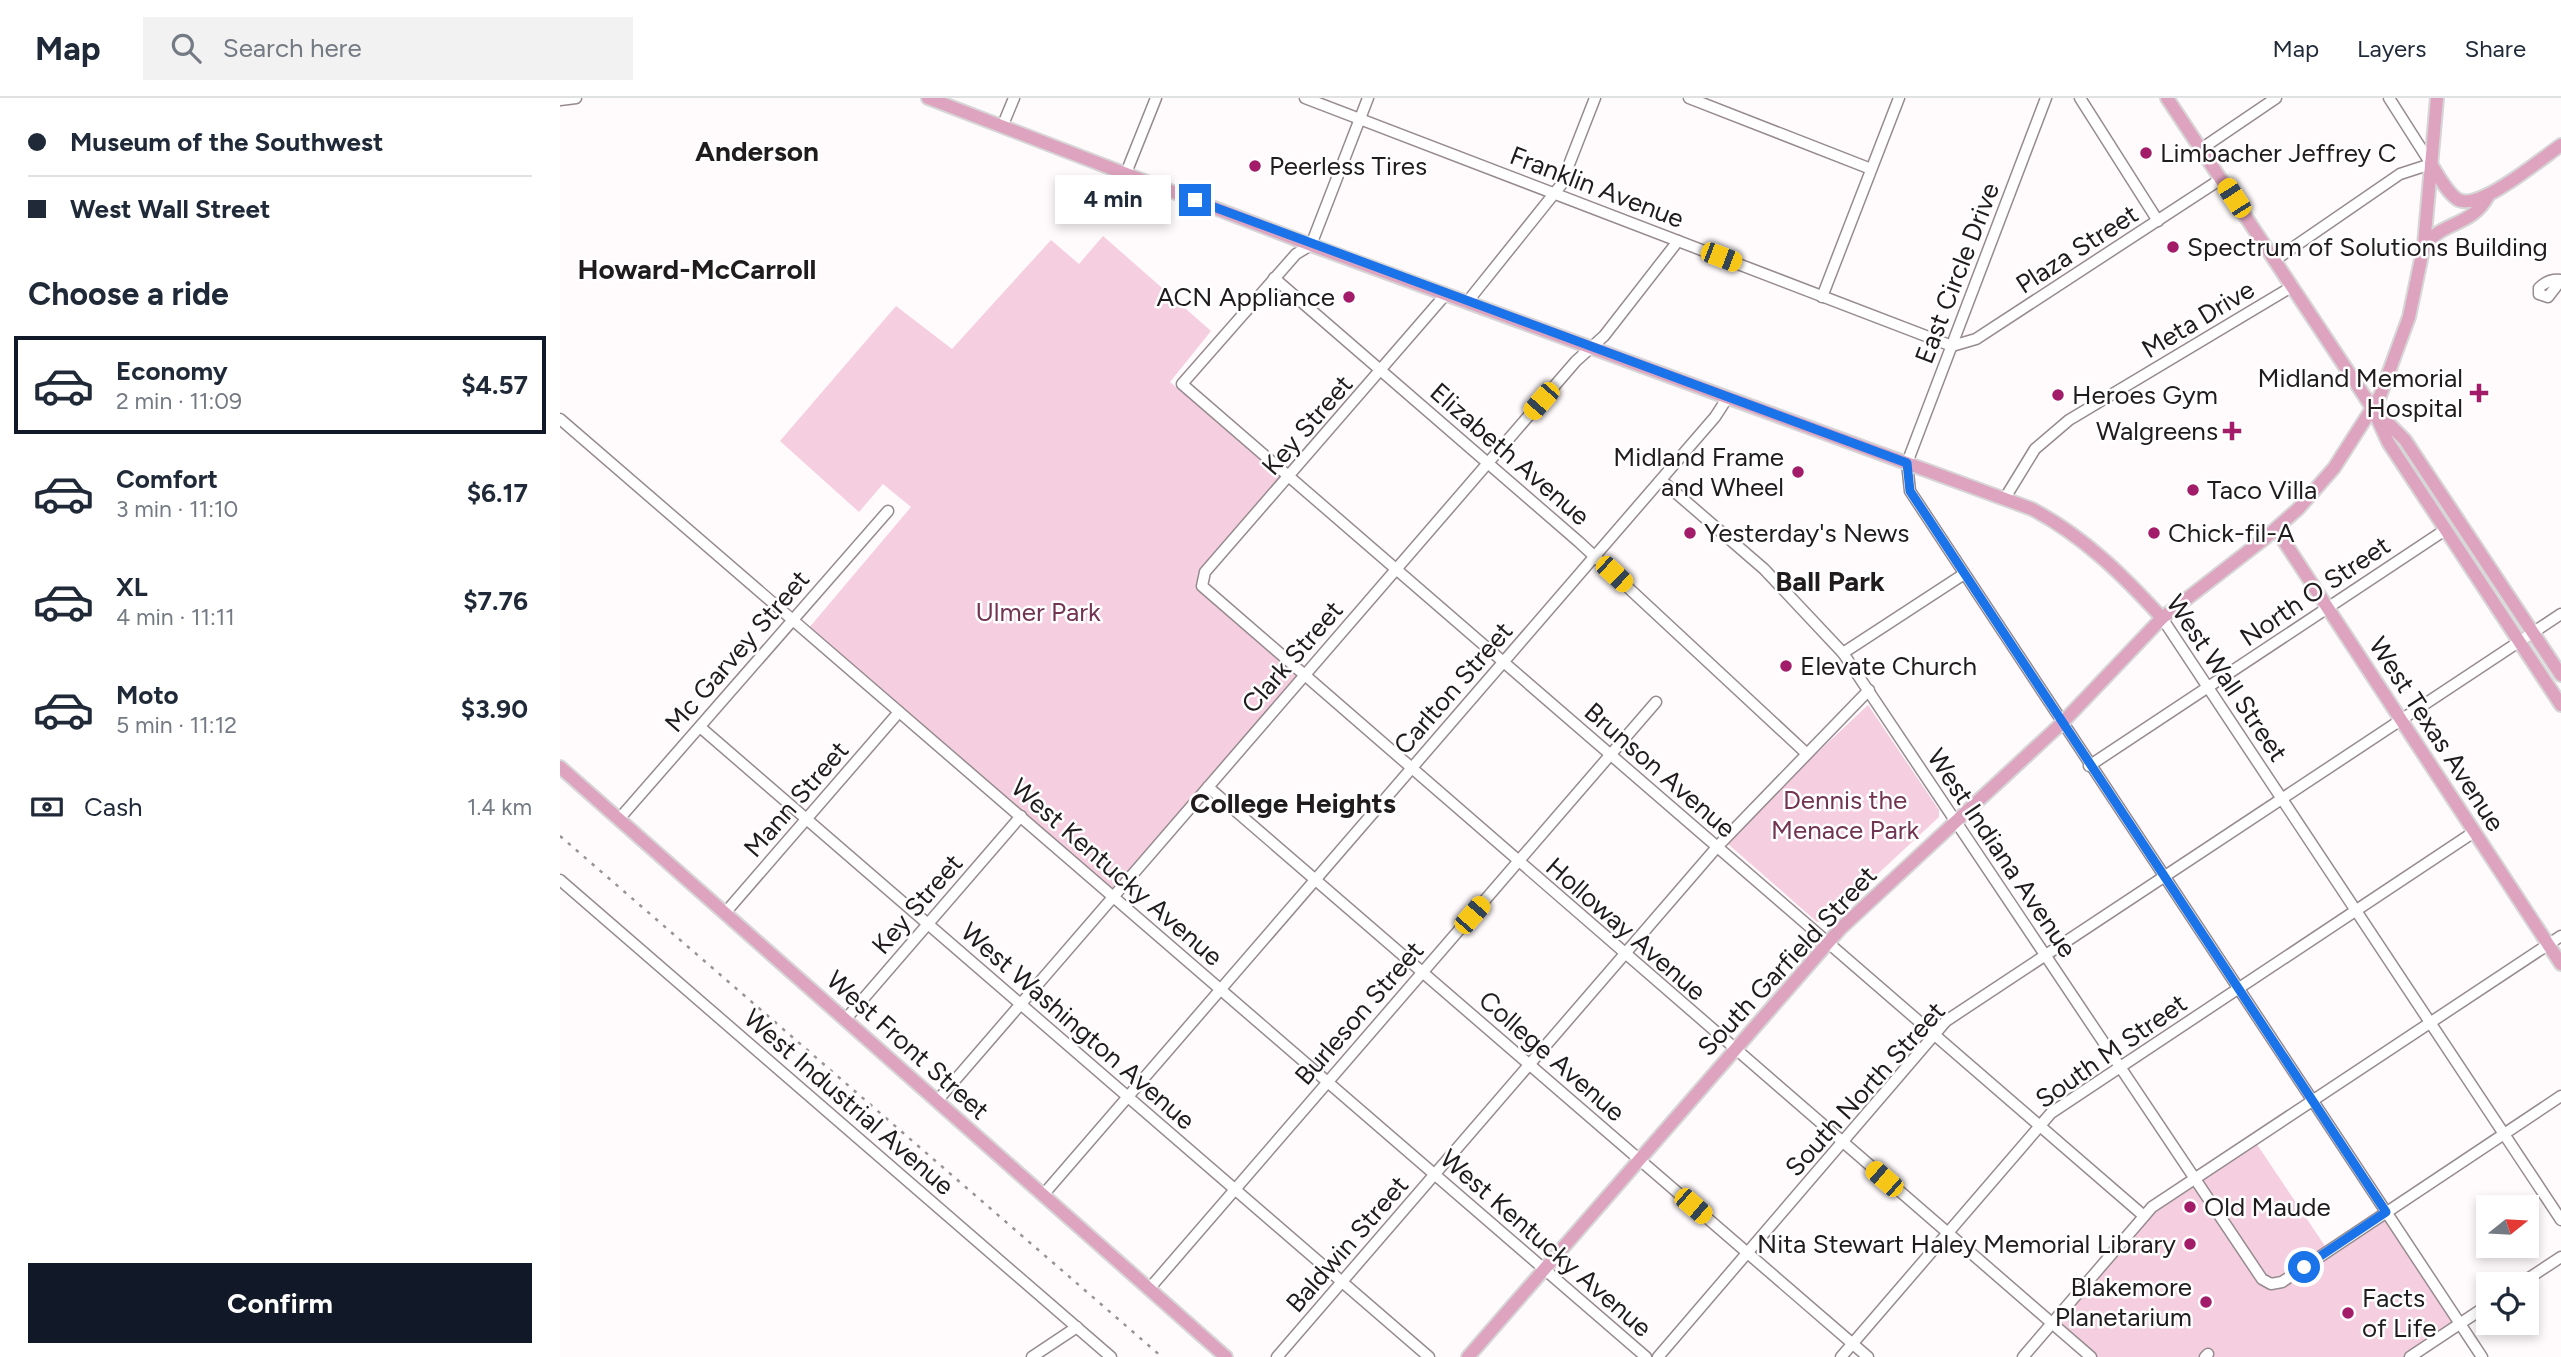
<!DOCTYPE html>
<html lang="en">
<head>
<meta charset="utf-8">
<style>
  :root { --surface:#fff; --page:#f2f2f3; --text:#1f2937; --muted:#747a83; --line:#e0e1e3; --accent:#111827 }
  body { margin:0; font-family:Figtree,sans-serif; background:var(--page); color:var(--text); height:100vh; display:flex; flex-direction:column; font-size:26px; white-space:nowrap }
  * { box-sizing:border-box; margin:0 }
  p { font-size:23px; color:var(--muted) }
  .icon { flex:none; width:38px; height:38px; fill:none; stroke:currentColor; stroke-width:2; stroke-linecap:round; stroke-linejoin:round }
  .map { position:relative; flex:1; overflow:hidden }
  .details { display:flex; flex-direction:column; background:var(--surface); width:560px }
  .details>* { flex:none }
  .hud { display:grid; align-content:center; height:154px; padding:0 28px; background:var(--surface) }
  .needle { width:46px; rotate:72deg }
  .controls { position:absolute; left:1916px; top:1097px; display:grid; gap:14px }
  .controls a { display:grid; place-items:center; width:63px; height:63px; border-radius:0px; background:var(--surface); box-shadow:0 4px 10px #0003; font-size:35px }
  .end { position:absolute; width:32px; height:32px; margin:-16px; border:9px solid #1a73e8; background:#fff; box-shadow:0 0 0 4px #fff }
  .from { border-radius:50% }
  .bubble { position:absolute; height:49px; border-radius:0px; background:var(--surface); box-shadow:0 4px 10px #0003; font-size:23px; font-weight:700; line-height:49px; text-align:center }
  .car { position:absolute; width:21px; height:42px; margin:-21px -10px; border-radius:9px; box-shadow:0 0 5px 2px #0007; background:linear-gradient(#f5c518 24%,#345 0 40%,#f5c518 0 76%,#345 0 86%,#f5c518 0) }
  .hud b { display:flex; align-items:center; gap:24px; height:66px; font-size:26px }
  .hud b+b { border-top:2px solid var(--line) }
  .hud i { width:18px; height:18px; background:var(--text) }
  ul { padding:0; list-style:none }
  li { display:flex; align-items:center; gap:21px; height:98px; margin:0 14px 10px; padding:0 14px; border:4px solid transparent; border-radius:0px }
  li div { flex:1 }
  li b { display:block; font-size:26px }
  li em { font-style:normal; font-weight:700 }
  li.selected { border-color:var(--accent) }
  li>.icon { width:63px; height:63px; stroke-width:1.5 }
  h2 { padding:0 28px; font-size:32px; line-height:84px }
  .pay { display:flex; align-items:center; gap:18px; height:77px; padding:0 28px; font-size:26px }
  .pay p { margin-inline-start:auto }
  .button { display:flex; gap:14px; margin-top:auto; padding:14px 28px }
  .button a { flex:1; height:80px; border-radius:0px; background:var(--accent); color:#fff; font-size:28px; font-weight:700; line-height:80px; text-align:center }
  header { display:flex; align-items:center; gap:42px; box-sizing:border-box; height:98px; padding:0 35px; background:var(--surface); border-bottom:2px solid var(--line) }
  header strong { font-size:33px }
  nav { display:flex; gap:38px; margin-inline-start:auto; font-size:24px }
  .search { width:490px; height:63px; background:var(--page); display:flex; align-items:center; gap:18px; box-sizing:border-box; padding:0 24px; border-radius:0px; color:var(--muted); font-size:26px }
  main { display:flex; flex:1; min-height:0 }
  .map>svg:first-child { display:block }
  .green { fill:#f5cfdf }
  .lines { fill:none; stroke-linecap:round; stroke-linejoin:round }
  .minor-casing { stroke:#968b8f; stroke-width:13 }
  .major-casing { stroke:#d7d6d6; stroke-width:16 }
  .minor { stroke:#fff; stroke-width:10 }
  .major { stroke:#dda3bf; stroke-width:12 }
  .rail { stroke:#989496; stroke-width:2.5; stroke-dasharray:3.5 7; stroke-linecap:butt }
  .route { stroke:#1a73e8; stroke-width:9 }
  .poi-dot { fill:#a21c69; stroke:#fff; stroke-width:2.5 }
  .labels { text-anchor:middle; stroke-width:5; stroke-linejoin:round; paint-order:stroke }
  .poi-label { font-size:26px; fill:#201c1e; stroke:#fff; text-anchor:start }
  .street-label { font-size:26px; fill:#201c1e; stroke:#fff }
  .park-label { font-size:26px; fill:#723452; stroke:#fff }
  .neighbourhood-label { font-size:28px; font-weight:bold; fill:#201c1e; stroke:#fff }
</style>
</head>
<body>
<header>
<strong>Map</strong>
<div class="search"><svg class="icon" aria-label="search" viewBox="0 0 24 24"><circle cx="10" cy="10" r="6"/><path d="M15 15l6 6"/></svg>Search here</div>
<nav><a>Map</a><a>Layers</a><a>Share</a></nav>
</header>
<main>
<section class="details">
<div class="hud">
<b><i class="from"></i>Museum of the Southwest</b>
<b><i></i>West Wall Street</b>
</div>
<h2>Choose a ride</h2>
<ul>
<li class="selected"><svg class="icon" aria-label="car" viewBox="0 0 24 24"><path d="M5 17H2v-5l4-1 3-4h7l3 4 3 1v5h-3M9 17h6M6 11h13"/><circle cx="7" cy="17" r="2"/><circle cx="17" cy="17" r="2"/></svg><div><b>Economy</b><p>2 min · 11:09</p></div><em>$4.57</em></li>
<li><svg class="icon" aria-label="car" viewBox="0 0 24 24"><path d="M5 17H2v-5l4-1 3-4h7l3 4 3 1v5h-3M9 17h6M6 11h13"/><circle cx="7" cy="17" r="2"/><circle cx="17" cy="17" r="2"/></svg><div><b>Comfort</b><p>3 min · 11:10</p></div><em>$6.17</em></li>
<li><svg class="icon" aria-label="car" viewBox="0 0 24 24"><path d="M5 17H2v-5l4-1 3-4h7l3 4 3 1v5h-3M9 17h6M6 11h13"/><circle cx="7" cy="17" r="2"/><circle cx="17" cy="17" r="2"/></svg><div><b>XL</b><p>4 min · 11:11</p></div><em>$7.76</em></li>
<li><svg class="icon" aria-label="car" viewBox="0 0 24 24"><path d="M5 17H2v-5l4-1 3-4h7l3 4 3 1v5h-3M9 17h6M6 11h13"/><circle cx="7" cy="17" r="2"/><circle cx="17" cy="17" r="2"/></svg><div><b>Moto</b><p>5 min · 11:12</p></div><em>$3.90</em></li>
</ul>
<div class="pay"><svg class="icon" aria-label="cash" viewBox="0 0 24 24"><path d="M3 7h18v10H3z"/><circle cx="12" cy="12" r="2"/></svg>Cash<p>1.4 km</p></div>
<div class="button"><a>Confirm</a></div>
</section>
<div class="map">
<svg width="2001" height="1259" viewBox="0 0 2001 1259">
  <rect width="100%" height="100%" fill="#fffafc"/>
  <g class="green">
    <polygon points="543,138 651,233 610,284 723,377 639,484 740,579 554,796 248,531 351,409 323,386 299,414 220,343 336,208 392,251 491,142 519,166"/>
    <polygon points="1308,607 1379,712 1379,719 1266,824 1257,824 1168,746 1210,699"/>
    <polygon points="1694,1042 1769,1154 1826,1118 1896,1226 1845,1259 1536,1259 1497,1225 1595,1112 1634,1088"/>
  </g>
  <g class="lines">
    <defs>
      <g id="minor">
        <polyline points="745,0 1392,248 1416,241 1661,81"/>
        <polyline points="808,0 751,147 736,156 622,286 1584,1118"/>
        <polyline points="1129,0 1311,71"/>
        <polyline points="1486,0 1347,365 1350,393 1922,1259"/>
        <polyline points="1520,0 1598,123"/>
        <polyline points="0,2 16,0"/>
        <polyline points="442,29 454,0"/>
        <polyline points="1641,51 1716,0"/>
        <polyline points="566,75 596,0"/>
        <polyline points="1715,162 1840,76 1871,66 1829,0"/>
        <polyline points="714,180 1019,444 1246,655"/>
        <path d="M2001,182L1988,199L1979,196V190C1985,184 1993,181 2001,182"/>
        <polyline points="886,196 645,474 642,488 1531,1259"/>
        <polyline points="1262,199 1339,0"/>
        <polyline points="908,203 1001,87 1035,0"/>
        <polyline points="0,321 1086,1259"/>
        <polyline points="1101,382 1204,471 1283,555 1702,1181 1711,1186 1722,1184 2001,998"/>
        <polyline points="1445,400 1475,351 1509,322 1733,188"/>
        <polyline points="1602,520 2001,1122"/>
        <polyline points="1283,555 1404,476"/>
        <polyline points="140,629 869,1259"/>
        <polyline points="1529,668 1885,432"/>
        <polyline points="648,689 1308,1259"/>
        <polyline points="59,721 328,413"/>
        <polyline points="0,782 551,1259"/>
        <polyline points="165,815 339,614"/>
        <polyline points="285,922 461,718"/>
        <polyline points="377,1003 1016,263 1044,238 1118,143"/>
        <polyline points="483,1097 1155,319 1168,299"/>
        <polyline points="1960,1186 2001,1159"/>
        <polyline points="589,1191 1096,604"/>
        <polyline points="472,1259 517,1229"/>
        <polyline points="717,1259 1157,749 1309,592"/>
        <polyline points="1098,1259 1386,923 2001,516"/>
        <polyline points="1281,1259 1491,1015 1914,734"/>
        <polyline points="1463,1259 1592,1109 2001,838"/>
        <polyline points="1645,1259 1648,1256"/>
        <polyline points="1850,1259 1928,1207"/>
      </g>
      <g id="major">
        <path d="M368,0L751,147L1472,411C1523,438 1563,477 1602,520"/>
        <polyline points="1607,0 1813,311 1828,344 2001,607"/>
        <path d="M1871,66C1878,77 1886,93 1897,101C1918,115 1982,60 2001,47"/>
        <path d="M1864,147C1886,122 1912,128 1928,98"/>
        <polyline points="1819,316 1845,342 2001,577"/>
        <polyline points="1716,431 2001,866"/>
        <polyline points="0,669 666,1259"/>
        <polyline points="908,1259 1280,831 1502,625 1602,520 1704,441 1738,411 1774,370 1820,298 1849,219 1864,147 1877,0"/>
      </g>
    </defs>
    <use href="#minor" class="minor-casing"/>
    <use href="#major" class="major-casing"/>
    <use href="#minor" class="minor"/>
    <use href="#major" class="major"/>
    <polyline class="rail" points="0,738 602,1259"/>
  </g>
  <g class="lines">
    <polyline class="route" points="635,102 1347,365 1350,393 1826,1114 1744,1169"/>
  </g>
  <g class="poi-dot">
    <circle cx="1586" cy="55" r="7"/>
    <circle cx="695" cy="68" r="7"/>
    <circle cx="1613" cy="149" r="7"/>
    <circle cx="789" cy="199" r="7"/>
    <path d="M1915.5 284.5h7v7h7v7h-7v7h-7v-7h-7v-7h7z"/>
    <circle cx="1498" cy="297" r="7"/>
    <path d="M1668.5 322.5h7v7h7v7h-7v7h-7v-7h-7v-7h7z"/>
    <circle cx="1238" cy="374" r="7"/>
    <circle cx="1633" cy="392" r="7"/>
    <circle cx="1130" cy="435" r="7"/>
    <circle cx="1594" cy="435" r="7"/>
    <circle cx="1226" cy="568" r="7"/>
    <circle cx="1630" cy="1109" r="7"/>
    <circle cx="1630" cy="1146" r="7"/>
    <circle cx="1646" cy="1204" r="7"/>
    <circle cx="1788" cy="1215" r="7"/>
  </g>
  <g class="labels">
    <g class="poi-label">
      <text x="1600" y="64">Limbacher Jeffrey C</text>
      <text x="709" y="77">Peerless Tires</text>
      <text x="1627" y="158">Spectrum of Solutions Building</text>
      <text x="775" y="208" text-anchor="end">ACN Appliance</text>
      <text x="1903" y="289" text-anchor="end">Midland Memorial<tspan x="1903" dy="30">Hospital</tspan></text>
      <text x="1512" y="306">Heroes Gym</text>
      <text x="1658" y="342" text-anchor="end">Walgreens</text>
      <text x="1224" y="368" text-anchor="end">Midland Frame<tspan x="1224" dy="30">and Wheel</tspan></text>
      <text x="1647" y="401">Taco Villa</text>
      <text x="1144" y="444">Yesterday's News</text>
      <text x="1608" y="444">Chick-fil-A</text>
      <text x="1240" y="577">Elevate Church</text>
      <text x="1644" y="1118">Old Maude</text>
      <text x="1616" y="1155" text-anchor="end">Nita Stewart Haley Memorial Library</text>
      <text x="1632" y="1198" text-anchor="end">Blakemore<tspan x="1632" dy="30">Planetarium</tspan></text>
      <text x="1802" y="1209">Facts<tspan x="1802" dy="30">of Life</tspan></text>
    </g>
    <g class="street-label">
      <text transform="translate(1037 89) rotate(21)" y="9">Franklin Avenue</text>
      <text transform="translate(1517 151) rotate(-33)" y="9">Plaza Street</text>
      <text transform="translate(1397 175) rotate(-69)" y="9">East Circle Drive</text>
      <text transform="translate(1638 221) rotate(-31)" y="9">Meta Drive</text>
      <text transform="translate(747 327) rotate(-49)" y="9">Key Street</text>
      <text transform="translate(950 356) rotate(41)" y="9">Elizabeth Avenue</text>
      <text transform="translate(1755 493) rotate(-34)" y="9">North O Street</text>
      <text transform="translate(177 553) rotate(-49)" y="9">Mc Garvey Street</text>
      <text transform="translate(732 559) rotate(-49)" y="9">Clark Street</text>
      <text transform="translate(1667 580) rotate(56)" y="9">West Wall Street</text>
      <text transform="translate(893 590) rotate(-49)" y="9">Carlton Street</text>
      <text transform="translate(1877 636) rotate(57)" y="9">West Texas Avenue</text>
      <text transform="translate(1100 672) rotate(41)" y="9">Brunson Avenue</text>
      <text transform="translate(236 701) rotate(-49)" y="9">Mann Street</text>
      <text transform="translate(1442 755) rotate(56)" y="9">West Indiana Avenue</text>
      <text transform="translate(557 774) rotate(41)" y="9">West Kentucky Avenue</text>
      <text transform="translate(357 806) rotate(-49)" y="9">Key Street</text>
      <text transform="translate(1066 831) rotate(41)" y="9">Holloway Avenue</text>
      <text transform="translate(1227 863) rotate(-47)" y="9">South Garfield Street</text>
      <text transform="translate(799 915) rotate(-49)" y="9">Burleson Street</text>
      <text transform="translate(518 928) rotate(41)" y="9">West Washington Avenue</text>
      <text transform="translate(348 947) rotate(42)" y="9">West Front Street</text>
      <text transform="translate(1551 953) rotate(-35)" y="9">South M Street</text>
      <text transform="translate(992 958) rotate(41)" y="9">College Avenue</text>
      <text transform="translate(1305 991) rotate(-48)" y="9">South North Street</text>
      <text transform="translate(289 1004) rotate(41)" y="9">West Industrial Avenue</text>
      <text transform="translate(986 1145) rotate(41)" y="9">West Kentucky Avenue</text>
      <text transform="translate(787 1146) rotate(-49)" y="9">Baldwin Street</text>
    </g>
    <g class="park-label">
      <text x="478" y="523">Ulmer Park</text>
      <text x="1285" y="711">Dennis the<tspan x="1285" dy="30">Menace Park</tspan></text>
    </g>
    <g class="neighbourhood-label">
      <text x="197" y="63">Anderson</text>
      <text x="137" y="181">Howard-McCarroll</text>
      <text x="1270" y="493">Ball Park</text>
      <text x="733" y="715">College Heights</text>
    </g>
  </g>
</svg>
<div class="controls">
<a><svg class="needle" viewBox="-14 -14 28 28"><path d="M0-13l5 13h-10z" fill="#e53935"/><path d="M0 13l5-13h-10z" fill="#747a83"/></svg></a>
<a><svg class="icon" aria-label="locate" viewBox="0 0 24 24"><circle cx="12" cy="12" r="6"/><path d="M12 2v4M12 18v4M2 12h4M18 12h4"/></svg></a>
</div>
<i class="end from" style="left:1744px;top:1169px"></i>
<i class="end" style="left:635px;top:102px"></i>
<div class="bubble" style="left:495px;top:77px;width:116px">4 min</div>
<i class="car" style="left:1674px;top:100px;rotate:327deg"></i>
<i class="car" style="left:1161px;top:159px;rotate:111deg"></i>
<i class="car" style="left:981px;top:303px;rotate:221deg"></i>
<i class="car" style="left:1054px;top:476px;rotate:133deg"></i>
<i class="car" style="left:912px;top:817px;rotate:41deg"></i>
<i class="car" style="left:1324px;top:1081px;rotate:311deg"></i>
<i class="car" style="left:1133px;top:1108px;rotate:131deg"></i>
</div>
</main>
</body>
</html>
